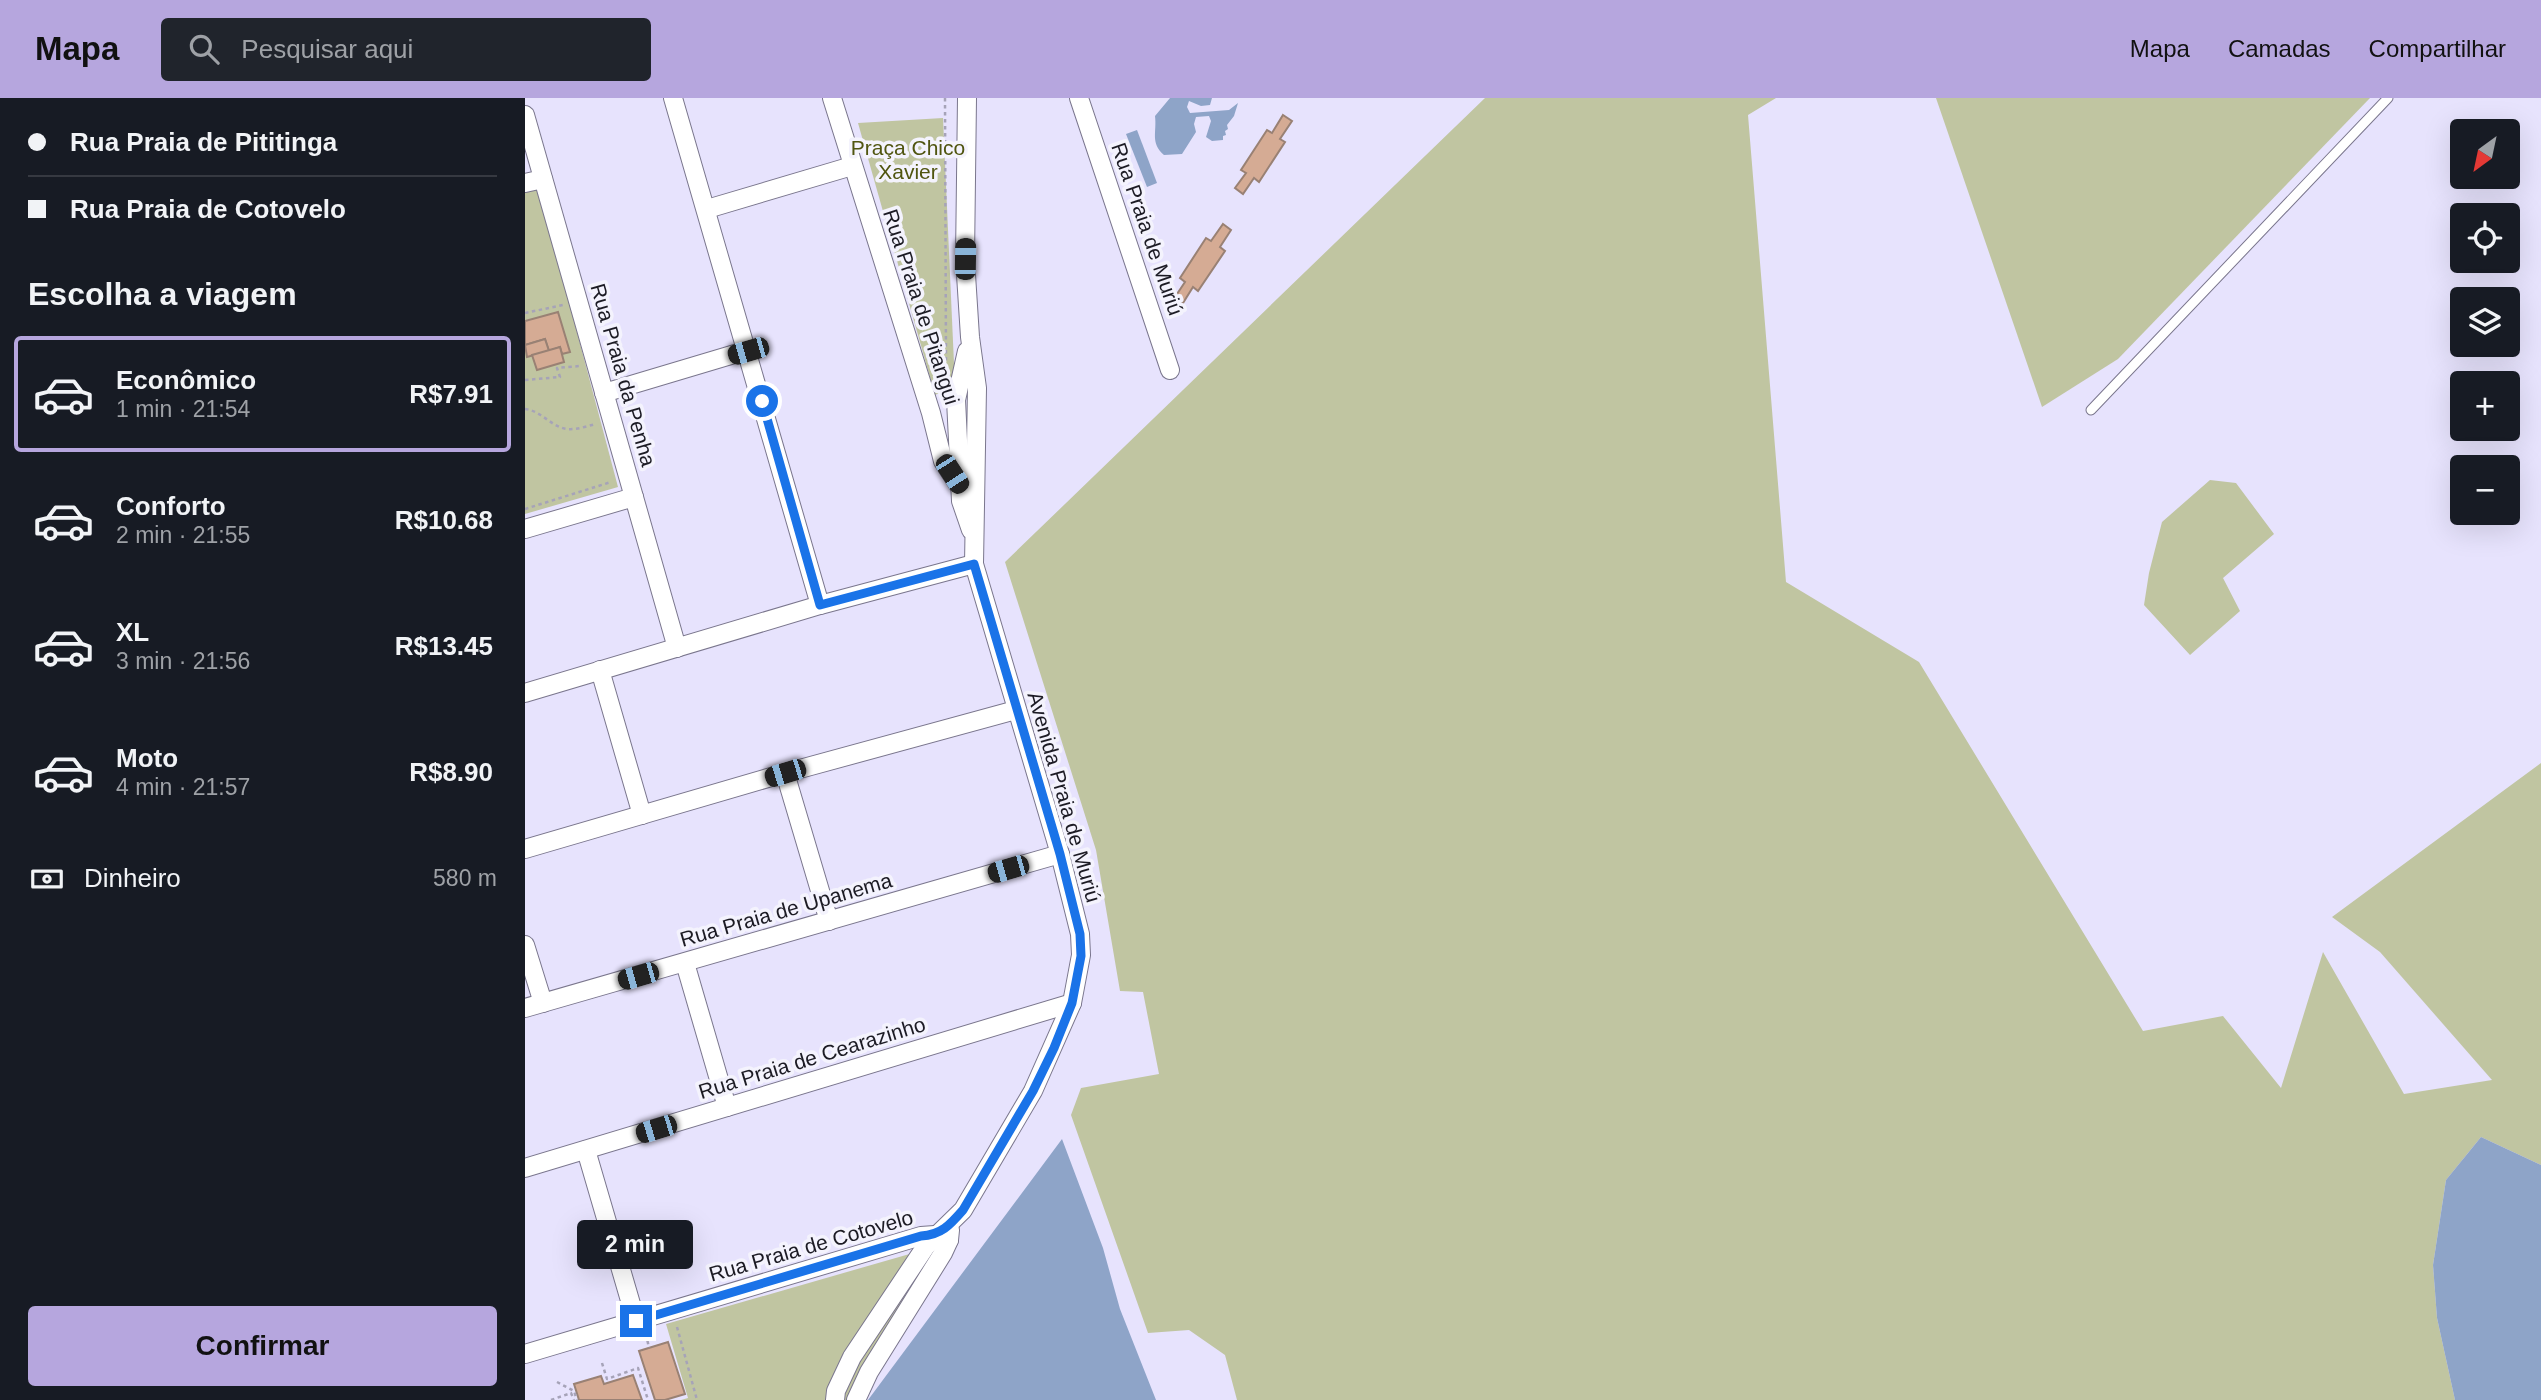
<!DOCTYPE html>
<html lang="pt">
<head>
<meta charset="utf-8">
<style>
  :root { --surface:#171b24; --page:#20242c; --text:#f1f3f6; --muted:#9ea1a6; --line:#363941; --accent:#b6a6de }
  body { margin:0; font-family:Helvetica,sans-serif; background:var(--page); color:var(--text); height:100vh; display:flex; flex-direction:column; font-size:26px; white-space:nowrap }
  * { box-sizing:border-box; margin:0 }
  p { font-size:23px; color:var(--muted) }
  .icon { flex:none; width:38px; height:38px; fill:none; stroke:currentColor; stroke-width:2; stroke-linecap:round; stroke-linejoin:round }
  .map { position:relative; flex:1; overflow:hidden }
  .drawer { display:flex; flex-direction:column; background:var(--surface); width:525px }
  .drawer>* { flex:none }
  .hud { display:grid; align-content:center; height:154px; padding:0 28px; background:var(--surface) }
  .needle { width:46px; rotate:213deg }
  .fabs { position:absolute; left:1925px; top:21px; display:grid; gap:14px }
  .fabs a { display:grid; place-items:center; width:70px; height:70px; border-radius:7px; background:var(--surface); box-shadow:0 7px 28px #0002; font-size:35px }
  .end { position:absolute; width:32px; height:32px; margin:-16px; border:9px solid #1a73e8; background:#fff; box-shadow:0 0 0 4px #fff }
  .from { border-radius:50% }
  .bubble { position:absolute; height:49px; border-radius:7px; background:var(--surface); box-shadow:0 7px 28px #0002; font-size:23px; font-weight:700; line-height:49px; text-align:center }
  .car { position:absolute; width:21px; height:42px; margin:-21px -10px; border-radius:9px; box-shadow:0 0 5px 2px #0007; background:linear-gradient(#222 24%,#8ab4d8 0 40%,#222 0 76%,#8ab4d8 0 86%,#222 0) }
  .hud b { display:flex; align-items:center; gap:24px; height:66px; font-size:26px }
  .hud b+b { border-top:2px solid var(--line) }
  .hud i { width:18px; height:18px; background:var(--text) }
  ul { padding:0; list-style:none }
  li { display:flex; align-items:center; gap:21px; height:116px; margin:0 14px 10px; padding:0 14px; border:4px solid transparent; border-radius:7px }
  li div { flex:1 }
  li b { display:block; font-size:26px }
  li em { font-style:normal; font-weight:700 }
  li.current { border-color:var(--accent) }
  li>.icon { width:63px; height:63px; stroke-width:1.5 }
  h2 { padding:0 28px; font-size:32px; line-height:84px }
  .pay { display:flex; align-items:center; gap:18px; height:77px; padding:0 28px; font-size:26px }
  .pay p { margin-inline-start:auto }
  .cta { display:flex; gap:14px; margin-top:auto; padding:14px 28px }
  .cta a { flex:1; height:80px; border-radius:7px; background:var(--accent); color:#111; font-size:28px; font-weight:700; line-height:80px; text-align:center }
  header { display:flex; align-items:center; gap:42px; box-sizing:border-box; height:98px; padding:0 35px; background:var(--accent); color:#111 }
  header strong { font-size:33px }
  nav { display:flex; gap:38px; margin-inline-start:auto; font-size:24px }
  .search { width:490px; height:63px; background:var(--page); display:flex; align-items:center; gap:18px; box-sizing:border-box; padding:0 24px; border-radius:7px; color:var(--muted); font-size:26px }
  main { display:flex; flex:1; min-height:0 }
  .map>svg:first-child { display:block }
  .green { fill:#c0c5a1 }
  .water { fill:#8ea4c8 }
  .building { fill:#d5ab94; stroke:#998174; stroke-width:2 }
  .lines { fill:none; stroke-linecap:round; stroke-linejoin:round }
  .lane-casing { stroke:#7a768d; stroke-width:11 }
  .street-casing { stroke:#7a768d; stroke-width:20 }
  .path { stroke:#a6a3b8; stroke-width:2.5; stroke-dasharray:3.5 3.5; stroke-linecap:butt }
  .lane { stroke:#fff; stroke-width:9 }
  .street { stroke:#fff; stroke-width:18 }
  .route { stroke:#1a73e8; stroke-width:9 }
  .labels { text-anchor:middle; stroke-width:7; stroke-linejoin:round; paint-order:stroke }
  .park-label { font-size:21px; fill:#505510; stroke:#f4f3fd }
  .street-label { font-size:21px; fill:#1c1b24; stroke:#f4f3fd }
</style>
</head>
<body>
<header>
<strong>Mapa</strong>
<div class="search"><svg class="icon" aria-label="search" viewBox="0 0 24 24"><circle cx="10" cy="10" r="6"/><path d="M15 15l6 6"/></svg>Pesquisar aqui</div>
<nav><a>Mapa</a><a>Camadas</a><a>Compartilhar</a></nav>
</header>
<main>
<section class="drawer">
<div class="hud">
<b><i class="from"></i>Rua Praia de Pititinga</b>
<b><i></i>Rua Praia de Cotovelo</b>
</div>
<h2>Escolha a viagem</h2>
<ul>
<li class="current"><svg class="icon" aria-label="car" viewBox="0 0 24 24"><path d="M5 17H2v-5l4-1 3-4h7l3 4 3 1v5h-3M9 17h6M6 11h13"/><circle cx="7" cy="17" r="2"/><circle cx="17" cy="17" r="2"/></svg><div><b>Econômico</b><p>1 min · 21:54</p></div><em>R$7.91</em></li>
<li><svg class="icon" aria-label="car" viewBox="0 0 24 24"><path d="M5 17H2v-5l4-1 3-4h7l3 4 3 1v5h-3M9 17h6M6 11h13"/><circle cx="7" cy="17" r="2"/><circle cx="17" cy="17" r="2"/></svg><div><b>Conforto</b><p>2 min · 21:55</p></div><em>R$10.68</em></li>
<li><svg class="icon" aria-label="car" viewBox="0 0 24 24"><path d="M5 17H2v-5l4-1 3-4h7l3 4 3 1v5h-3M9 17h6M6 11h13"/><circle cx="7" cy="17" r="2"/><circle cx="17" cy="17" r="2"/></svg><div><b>XL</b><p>3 min · 21:56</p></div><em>R$13.45</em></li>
<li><svg class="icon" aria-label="car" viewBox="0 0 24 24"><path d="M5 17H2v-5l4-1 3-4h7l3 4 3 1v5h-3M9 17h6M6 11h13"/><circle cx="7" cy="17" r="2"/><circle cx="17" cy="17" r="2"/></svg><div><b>Moto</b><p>4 min · 21:57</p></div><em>R$8.90</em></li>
</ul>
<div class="pay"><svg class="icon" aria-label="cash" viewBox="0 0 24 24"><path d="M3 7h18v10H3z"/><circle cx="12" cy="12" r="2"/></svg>Dinheiro<p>580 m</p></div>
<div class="cta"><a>Confirmar</a></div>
</section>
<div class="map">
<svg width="2016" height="1302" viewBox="0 0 2016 1302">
  <rect width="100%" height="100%" fill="#e7e3fd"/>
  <g class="green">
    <polygon points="960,0 1251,0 1223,17 1261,484 1394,564 1618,933 1698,918 1756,990 1798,854 1879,996 1967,982 1855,854 1807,819 2016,665 2016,1067 1956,1039 1921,1082 1908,1167 1912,1220 1930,1302 712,1302 700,1257 664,1232 623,1235 546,1017 556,990 634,976 618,894 595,893 571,752 480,464"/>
    <polygon points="1411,0 1845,0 1593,261 1517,309"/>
    <polygon points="418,20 430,288 410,297 333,25"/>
    <polygon points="13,87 93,389 0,416 0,90"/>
    <polygon points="1685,382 1711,385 1749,436 1698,480 1715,513 1665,557 1619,507 1624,475 1637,424"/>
    <polygon points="412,1152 326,1302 314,1302 318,1286 407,1154"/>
    <polygon points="395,1153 304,1302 156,1302 163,1300 141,1226"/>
  </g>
  <g class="water">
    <path d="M645,0H687L685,7L676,8L664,3L662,9L665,15L704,12L713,5L709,18L702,27L703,31L700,33L701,37L698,38V42L687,43L681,39L686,23L684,18L671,19L669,26L671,34L657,56L639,57C625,45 632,34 630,18Z"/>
    <polygon points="612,32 632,85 622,89 601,36"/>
    <polygon points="1956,1039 2016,1067 2016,1302 1930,1302 1912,1220 1908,1167 1921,1082"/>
    <polygon points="537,1041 578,1150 595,1211 631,1302 343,1302"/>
  </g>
  <g class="building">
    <polygon points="758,17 767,23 755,41 760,44 734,84 729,80 718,96 710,90 721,75 716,72 742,32 747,35"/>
    <polygon points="698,126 706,132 695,149 700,153 673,193 668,189 658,205 650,199 660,184 655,180 681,140 686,143"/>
    <polygon points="33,214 45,254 37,256 35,249 24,253 20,241 0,247 0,223"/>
    <polygon points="20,241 24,253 2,259 0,247"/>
    <polygon points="35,249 39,264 12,272 7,257"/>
    <polygon points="143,1244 160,1296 140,1302 130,1302 114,1253"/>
    <polygon points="108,1277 117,1302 54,1302 49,1286 76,1278 79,1286"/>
  </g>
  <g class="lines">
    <defs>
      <polyline id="lane" points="1566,312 1863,0"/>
      <g id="street">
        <polyline points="148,0 295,507"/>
        <polyline points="307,0 406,315 418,363 435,389"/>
        <polyline points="554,0 645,272"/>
        <polyline points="0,17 152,550"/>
        <polyline points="0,85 18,81"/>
        <polyline points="182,111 327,68"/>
        <polyline points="442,253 431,302 436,403 446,432"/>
        <polyline points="79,295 223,252"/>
        <polyline points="0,431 109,399"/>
        <polyline points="75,572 117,717"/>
        <polyline points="0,595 295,507 449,466"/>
        <polyline points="260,675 304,823"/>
        <polyline points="0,751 260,675 491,612"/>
        <polyline points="0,847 18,905"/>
        <polyline points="160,865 202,1009"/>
        <polyline points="0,910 535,756"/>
        <polyline points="61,1052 111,1223"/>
        <polyline points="0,1070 547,905"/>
        <polyline points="0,1256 396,1138 410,1137 424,1142"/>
        <polyline points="310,1302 311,1293 327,1259 401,1148 438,1112 508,993 547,905 556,857 555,836 535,756 449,466 452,290 445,239 440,161 442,0"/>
        <polyline points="331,1302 344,1274 418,1155 424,1142 425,1132"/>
      </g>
    </defs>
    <use href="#lane" class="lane-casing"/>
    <use href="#street" class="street-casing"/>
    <g class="path">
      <polyline points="420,0 421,264"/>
      <polyline points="0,215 38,207"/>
      <polyline points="0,282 35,279 32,270 55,268"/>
      <path d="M0,311C17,313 26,329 42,331C52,332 62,328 71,326"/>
      <polyline points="0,411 86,384"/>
      <polyline points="152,1229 172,1302"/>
      <polyline points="121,1236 124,1250"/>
      <polyline points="77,1265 82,1281 113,1270 123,1302"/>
      <polyline points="32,1284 49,1293 52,1302"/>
      <polyline points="26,1302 46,1295 49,1302"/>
    </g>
    <use href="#lane" class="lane"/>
    <use href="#street" class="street"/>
  </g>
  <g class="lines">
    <path class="route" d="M111,1223L396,1138C416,1137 425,1127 438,1112L508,993L529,950L547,905L556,858L555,836L535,756L449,466L295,507L237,303"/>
  </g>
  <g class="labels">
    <g class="park-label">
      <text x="383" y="57">Praça Chico<tspan x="383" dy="24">Xavier</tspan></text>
    </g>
    <g class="street-label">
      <text transform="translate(622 131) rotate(71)" y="7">Rua Praia de Muriú</text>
      <text transform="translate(396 209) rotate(72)" y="7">Rua Praia de Pitangui</text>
      <text transform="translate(98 277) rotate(74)" y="7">Rua Praia da Penha</text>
      <text transform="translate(539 699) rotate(74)" y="7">Avenida Praia de Muriú</text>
      <text transform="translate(261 812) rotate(-16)" y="7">Rua Praia de Upanema</text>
      <text transform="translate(287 960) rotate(-17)" y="7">Rua Praia de Cearazinho</text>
      <text transform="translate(286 1148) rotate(-16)" y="7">Rua Praia de Cotovelo</text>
    </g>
  </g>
</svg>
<div class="fabs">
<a><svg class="needle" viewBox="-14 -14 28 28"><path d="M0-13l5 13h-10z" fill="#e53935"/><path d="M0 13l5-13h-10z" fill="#9ea1a6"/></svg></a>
<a><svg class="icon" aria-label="locate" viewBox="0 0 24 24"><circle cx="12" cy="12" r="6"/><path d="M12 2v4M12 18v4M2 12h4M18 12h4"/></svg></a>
<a><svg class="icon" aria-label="layers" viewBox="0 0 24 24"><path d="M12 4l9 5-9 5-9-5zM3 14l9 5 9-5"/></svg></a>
<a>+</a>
<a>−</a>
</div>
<i class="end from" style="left:237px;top:303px"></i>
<i class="end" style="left:111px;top:1223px"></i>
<div class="bubble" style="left:52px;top:1122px;width:116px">2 min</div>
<i class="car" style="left:440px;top:161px;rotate:1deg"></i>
<i class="car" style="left:223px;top:253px;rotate:254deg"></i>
<i class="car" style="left:427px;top:376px;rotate:147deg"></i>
<i class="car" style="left:260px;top:675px;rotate:253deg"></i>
<i class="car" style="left:483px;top:771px;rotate:254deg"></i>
<i class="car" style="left:113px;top:878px;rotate:254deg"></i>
<i class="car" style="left:131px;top:1031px;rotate:253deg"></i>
</div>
</main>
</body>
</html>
